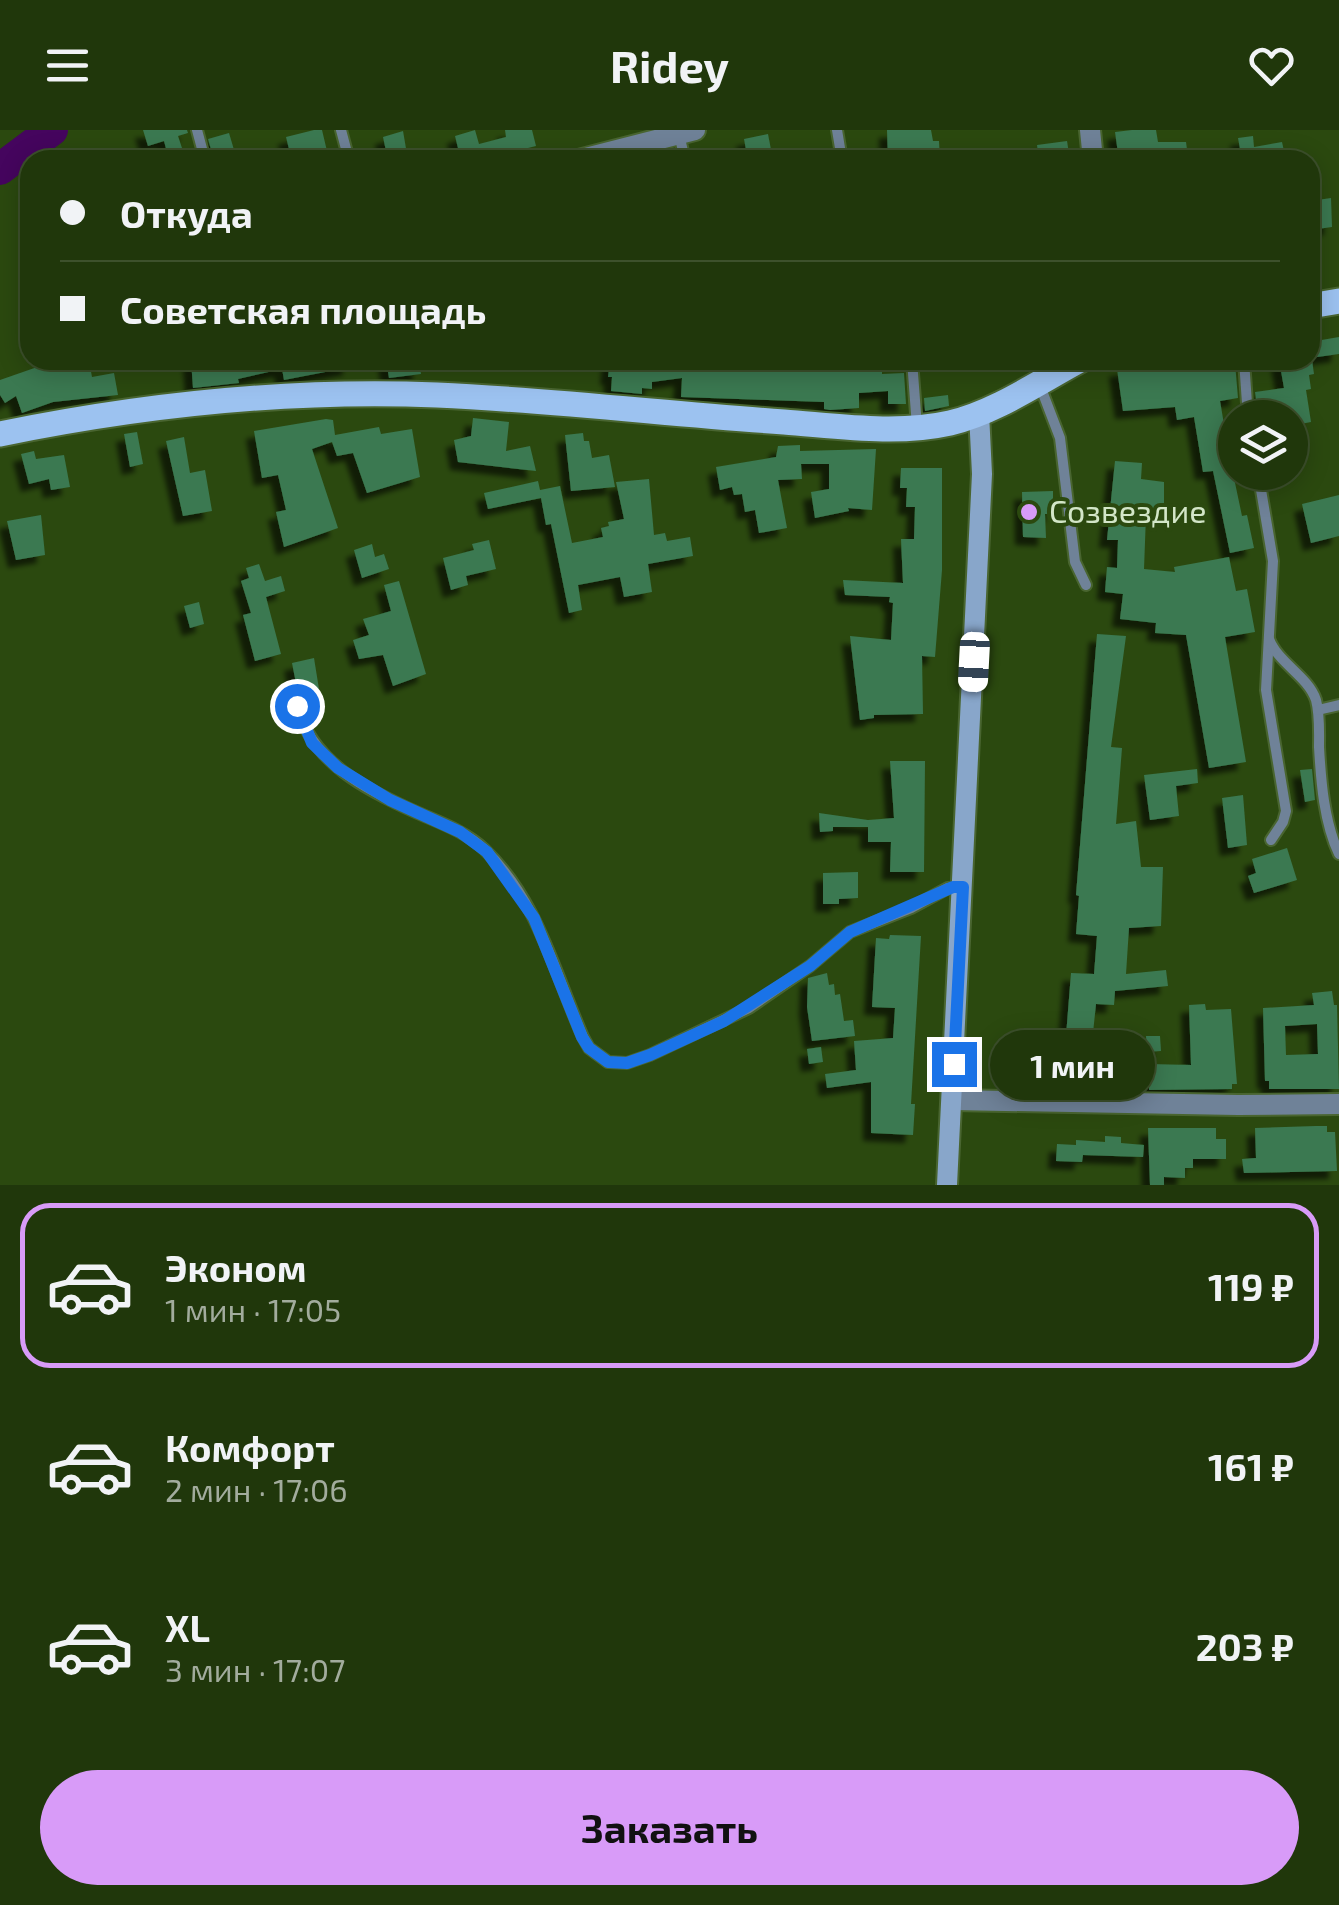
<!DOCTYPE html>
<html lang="ru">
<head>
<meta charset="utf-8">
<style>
  :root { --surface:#20370b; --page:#2d4219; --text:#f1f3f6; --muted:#a2ac9d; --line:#3d512c; --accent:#d89bf8 }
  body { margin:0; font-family:"Exo 2",sans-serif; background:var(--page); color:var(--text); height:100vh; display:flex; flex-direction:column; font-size:38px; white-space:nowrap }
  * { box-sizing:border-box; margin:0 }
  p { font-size:32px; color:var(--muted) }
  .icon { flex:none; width:55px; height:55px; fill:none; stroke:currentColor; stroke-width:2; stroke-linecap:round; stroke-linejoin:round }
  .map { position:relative; height:1055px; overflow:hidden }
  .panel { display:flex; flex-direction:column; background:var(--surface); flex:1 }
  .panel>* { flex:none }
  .guide { position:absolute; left:20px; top:20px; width:1300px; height:220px; border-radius:30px; box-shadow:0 5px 25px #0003,0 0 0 2px var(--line); display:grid; align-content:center; height:220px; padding:0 40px; background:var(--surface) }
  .controls { position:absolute; left:1218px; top:270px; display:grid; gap:20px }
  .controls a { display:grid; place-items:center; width:90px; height:90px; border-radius:50%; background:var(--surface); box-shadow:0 5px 25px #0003,0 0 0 2px var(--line); font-size:50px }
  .end { position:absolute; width:45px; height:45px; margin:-22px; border:12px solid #1a73e8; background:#fff; box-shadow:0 0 0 5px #fff }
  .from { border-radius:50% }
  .bubble { position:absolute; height:70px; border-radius:35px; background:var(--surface); box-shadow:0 5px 25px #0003,0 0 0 2px var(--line); font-size:32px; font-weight:700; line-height:70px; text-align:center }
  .car { position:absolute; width:30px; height:60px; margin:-30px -15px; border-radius:12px; box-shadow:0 0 8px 2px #0007; background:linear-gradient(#fff 24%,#345 0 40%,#fff 0 76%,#345 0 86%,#fff 0) }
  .guide b { display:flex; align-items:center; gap:35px; height:95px; font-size:38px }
  .guide b+b { border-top:2px solid var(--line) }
  .guide i { width:25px; height:25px; background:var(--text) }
  ul { padding:18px 0 0; list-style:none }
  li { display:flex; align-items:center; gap:30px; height:165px; margin:0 20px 15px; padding:0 20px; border:5px solid transparent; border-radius:30px }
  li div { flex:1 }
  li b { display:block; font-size:38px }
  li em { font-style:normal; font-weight:700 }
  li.on { border-color:var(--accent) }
  li>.icon { width:90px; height:90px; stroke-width:1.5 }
  .action { display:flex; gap:20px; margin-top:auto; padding:20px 40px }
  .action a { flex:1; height:115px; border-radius:60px; background:var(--accent); color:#111; font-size:40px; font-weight:700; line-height:115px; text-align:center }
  header { display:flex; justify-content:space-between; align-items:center; height:130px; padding:0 40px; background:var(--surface); font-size:45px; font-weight:700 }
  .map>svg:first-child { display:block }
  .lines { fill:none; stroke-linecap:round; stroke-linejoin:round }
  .river { stroke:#45055e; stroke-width:32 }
  .building { fill:#3b7951; fill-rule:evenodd; filter:url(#shadow) }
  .lane-casing { stroke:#496530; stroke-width:14 }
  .street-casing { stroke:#496530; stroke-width:24 }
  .secondary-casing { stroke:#496530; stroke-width:24 }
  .primary-casing { stroke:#496530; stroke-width:29 }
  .path { stroke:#738c5e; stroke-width:4; stroke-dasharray:2.5 8; stroke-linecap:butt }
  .lane { stroke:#6f8298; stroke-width:10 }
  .street { stroke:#6f8298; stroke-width:20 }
  .secondary { stroke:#88a6ca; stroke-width:20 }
  .primary { stroke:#9cc2f0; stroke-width:25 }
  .route { stroke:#1a73e8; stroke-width:12 }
  .poi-dot { fill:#d89bf8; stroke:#2b490f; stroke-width:4 }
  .labels { text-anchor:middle; stroke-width:8; stroke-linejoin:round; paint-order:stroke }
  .poi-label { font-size:32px; fill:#d3e6c8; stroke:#2b490f; text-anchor:start }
</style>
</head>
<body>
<header><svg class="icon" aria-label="menu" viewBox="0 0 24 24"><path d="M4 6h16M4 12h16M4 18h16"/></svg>Ridey<svg class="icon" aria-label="heart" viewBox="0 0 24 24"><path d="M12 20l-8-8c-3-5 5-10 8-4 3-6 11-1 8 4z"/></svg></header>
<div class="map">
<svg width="1339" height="1055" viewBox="0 0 1339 1055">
  <defs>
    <filter id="shadow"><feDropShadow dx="-8" dy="8" stdDeviation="2.5" flood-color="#0009"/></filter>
  </defs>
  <rect width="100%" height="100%" fill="#2b490f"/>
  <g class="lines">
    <polyline class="river" points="0,39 52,0"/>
  </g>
  <g class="building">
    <polygon points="143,0 187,0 188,3 178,6 186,30 169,30 164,11 148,16"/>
    <polygon points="314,0 322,0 327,21 315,25 316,30 300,30 299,24 291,27 286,7"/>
    <polygon points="475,0 479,14 506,7 505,0 532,0 536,16 516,21 517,27 505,30 461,30 455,6"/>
    <polygon points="887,0 931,0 933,11 939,11 940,30 888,30"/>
    <polygon points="1132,0 1156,0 1158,12 1186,12 1188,27 1119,30 1115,2"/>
    <polygon points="403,1 408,30 388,30 383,7"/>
    <polygon points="229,3 237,30 214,30 208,9"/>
    <polygon points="768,4 773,30 748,30 744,9"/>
    <polygon points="1253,6 1254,17 1282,12 1286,30 1223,30 1222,22 1240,19 1238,8"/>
    <polygon points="1067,11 1070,30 1039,30 1037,15"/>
    <polygon points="1331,68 1332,97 1310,100 1310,71"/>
    <polygon points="1339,207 1339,224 1310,228 1310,212"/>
    <polygon points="191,230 350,230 351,237 284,250 282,239 238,249 239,253 193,258"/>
    <polygon points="386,230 419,230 421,244 389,248"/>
    <polygon points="610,230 785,230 785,234 841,238 841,242 882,240 882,244 904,243 906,274 888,274 888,261 859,263 859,278 830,280 824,279 824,272 681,267 682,248 652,252 652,259 642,258 642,264 611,261 612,247 608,247"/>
    <polygon points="1182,230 1182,235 1202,232 1203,238 1235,233 1238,268 1220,271 1225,300 1235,298 1234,348 1242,386 1247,385 1254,418 1230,423 1213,341 1203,342 1194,287 1177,290 1175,277 1123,281 1117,239"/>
    <polygon points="1279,230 1312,230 1314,244 1309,245 1311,259 1306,260 1311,292 1290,296 1287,279 1258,284 1255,262 1284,258"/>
    <polygon points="89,231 92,247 114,243 118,265 53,272 22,283 16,266 5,273 0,265 0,250 43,235 45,239"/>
    <polygon points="948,265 949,276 925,281 924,268"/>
    <polygon points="473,288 509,292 506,321 530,316 536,341 458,332 454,310 471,306"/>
    <polygon points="326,289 333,290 335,305 379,297 381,304 412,299 420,347 367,363 353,323 337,326 332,312 312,319 338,398 284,417 276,382 286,380 278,345 262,348 254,301"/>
    <polygon points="137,302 143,334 130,337 124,304"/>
    <polygon points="583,303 584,311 589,311 592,328 609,325 615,357 571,361 565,305"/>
    <polygon points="184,307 190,343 205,340 212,381 183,386 166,311"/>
    <polygon points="800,315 800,321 876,319 872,380 848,378 849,381 815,388 811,362 829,359 829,334 801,334 802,349 778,350 787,398 759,403 755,380 745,382 742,364 734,365 732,357 720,360 716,337 776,327 778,316"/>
    <polygon points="34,321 36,329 64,325 70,357 51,360 49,349 29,354 21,324"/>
    <polygon points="1115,331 1142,333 1141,349 1164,352 1164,386 1146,385 1144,439 1175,442 1174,437 1229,427 1236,461 1247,459 1255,502 1225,507 1246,632 1209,638 1186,505 1155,503 1156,493 1120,489 1123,464 1105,462 1107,437 1117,438 1118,410 1107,410"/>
    <polygon points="901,338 942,338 942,440 935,527 922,526 923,584 874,585 874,588 860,590 850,506 891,510 893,473 889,472 890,467 845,465 843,450 903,453 901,409 914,409 915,377 906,377 907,358 900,358"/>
    <polygon points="649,349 654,405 665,403 667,411 690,407 693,426 648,434 652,462 624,467 620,447 578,455 582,480 569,483 551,394 546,395 541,368 488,379 484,363 538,351 540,360 560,356 572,413 603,407 601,398 609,396 608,392 624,389 616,352"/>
    <polygon points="1053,361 1053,384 1045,384 1046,408 1023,407 1022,362"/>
    <polygon points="1339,365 1339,406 1311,413 1302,374"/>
    <polygon points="41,385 45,425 16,430 7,391"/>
    <polygon points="489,410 496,439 466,446 468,455 451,460 443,428 474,420 472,414"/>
    <polygon points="372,414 375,427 384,424 389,439 362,448 354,420"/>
    <polygon points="259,434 265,451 281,446 285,461 266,467 281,524 255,531 243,485 251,483 241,451 249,448 246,438"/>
    <polygon points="399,451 426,544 393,556 383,525 359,529 353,510 369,505 363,489 391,481 384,455"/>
    <polygon points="199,472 204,494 190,498 184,476"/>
    <polygon points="1097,504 1126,506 1111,617 1122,618 1116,694 1136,691 1141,737 1163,737 1161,796 1129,798 1126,844 1166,840 1168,856 1115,861 1114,875 1096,874 1090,932 1097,932 1097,959 1063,958 1063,938 1078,938 1080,907 1066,906 1071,843 1094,844 1097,806 1076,804 1079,766 1076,765"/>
    <polygon points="314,528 322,578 308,581 299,568 292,533"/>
    <polygon points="890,631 925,631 924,742 890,742 891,712 868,712 868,697 833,697 833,701 820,702 819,683 868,690 894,688"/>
    <polygon points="1197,639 1198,653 1176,656 1179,686 1150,690 1144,645"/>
    <polygon points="1312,639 1315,670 1305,672 1300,640"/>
    <polygon points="1243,665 1247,715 1228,718 1222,668"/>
    <polygon points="1287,718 1297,750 1254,763 1248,746 1256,743 1252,729"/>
    <polygon points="858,742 858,768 839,769 839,774 823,774 823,743"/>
    <polygon points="890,805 921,806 911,974 915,974 913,1005 871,1003 871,952 827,958 825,944 856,940 854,911 893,908 895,878 872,877 876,808 889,809"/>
    <polygon points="827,843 829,855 834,854 835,865 840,864 844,891 853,890 855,906 812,911 807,877 808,848"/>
    <path d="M1332,861L1334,875H1337L1339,959H1269V951H1265L1263,878L1314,875L1312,863ZM1317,894L1318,924L1286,925L1285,896Z"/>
    <polygon points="1205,874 1206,880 1231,879 1237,954 1232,954 1232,959 1149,960 1149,934 1191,935 1189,875"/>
    <polygon points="1146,906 1160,906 1161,921 1147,922"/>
    <polygon points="821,917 823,932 809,934 807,919"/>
    <polygon points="1316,996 1327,996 1327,1002 1335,1002 1337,1041 1244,1043 1242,1029 1256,1028 1255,998"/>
    <polygon points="1148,998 1216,998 1216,1009 1226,1009 1226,1029 1193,1029 1193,1038 1185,1038 1185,1048 1164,1047 1164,1055 1150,1055"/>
    <polygon points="1105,1006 1121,1007 1121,1013 1144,1015 1143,1027 1083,1025 1082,1032 1056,1031 1057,1014 1076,1015 1076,1010 1105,1012"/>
  </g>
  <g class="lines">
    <defs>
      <g id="lane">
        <polyline points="197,0 205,30"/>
        <polyline points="341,0 349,30"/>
        <polyline points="837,0 842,30"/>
        <polyline points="679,4 685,30"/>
        <polyline points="912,230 917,297"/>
        <polyline points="1244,230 1248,288"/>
        <polyline points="1039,253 1060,308 1075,432 1086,455"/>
        <polyline points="1258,342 1273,431 1266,560 1286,681 1283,692 1271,710"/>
        <path d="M1269,509C1278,533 1308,546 1316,570C1320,585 1319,602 1319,617C1321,652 1324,692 1339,724"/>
        <path d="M297,576C312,633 368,661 418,683C441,693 466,702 484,719C538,770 554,842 583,907L589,918L608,932L627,933L650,925L749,878L810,836L850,802L911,778L948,758L963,757"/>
        <polyline points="1318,580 1339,575"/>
      </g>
      <g id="street">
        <polyline points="1090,0 1093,30"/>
        <polyline points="578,30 695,0"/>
        <polyline points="953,970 1238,975 1339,974"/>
      </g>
      <polyline id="secondary" points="947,1055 982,344 979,283"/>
      <g id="primary">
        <polyline points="1310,176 1339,171"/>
        <path d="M0,304C142,275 291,259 437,265C553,270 668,284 784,292C838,296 897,305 950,293C996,282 1039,252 1080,230"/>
      </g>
    </defs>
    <use href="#lane" class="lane-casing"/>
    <use href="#street" class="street-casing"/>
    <use href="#secondary" class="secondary-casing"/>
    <use href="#primary" class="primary-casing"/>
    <polyline class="path" points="1129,233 1129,230"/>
    <use href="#lane" class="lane"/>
    <use href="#street" class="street"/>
    <use href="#secondary" class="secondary"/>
    <use href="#primary" class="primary"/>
  </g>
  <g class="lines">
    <polyline class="route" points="297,576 312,613 338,638 390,670 460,702 487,722 534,788 582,907 589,918 608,932 627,933 650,925 724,891 810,836 850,802 953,757 963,757 954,934"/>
  </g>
  <circle class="poi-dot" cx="1029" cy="382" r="10"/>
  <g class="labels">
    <g class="poi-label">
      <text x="1049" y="393">Созвездие</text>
    </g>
  </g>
</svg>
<div class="controls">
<a><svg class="icon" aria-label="layers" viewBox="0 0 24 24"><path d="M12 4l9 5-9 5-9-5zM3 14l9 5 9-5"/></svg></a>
</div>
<i class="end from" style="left:297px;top:576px"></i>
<i class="end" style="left:954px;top:934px"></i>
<div class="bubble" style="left:990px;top:900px;width:165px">1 мин</div>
<i class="car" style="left:974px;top:532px;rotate:183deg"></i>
<div class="guide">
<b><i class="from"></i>Откуда</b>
<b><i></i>Советская площадь</b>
</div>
</div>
<section class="panel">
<ul>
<li class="on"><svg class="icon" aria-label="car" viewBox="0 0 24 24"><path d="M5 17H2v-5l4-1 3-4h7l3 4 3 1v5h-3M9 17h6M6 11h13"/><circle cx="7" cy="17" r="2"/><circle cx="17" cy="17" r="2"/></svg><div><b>Эконом</b><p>1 мин · 17:05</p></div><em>119 ₽</em></li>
<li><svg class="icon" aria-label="car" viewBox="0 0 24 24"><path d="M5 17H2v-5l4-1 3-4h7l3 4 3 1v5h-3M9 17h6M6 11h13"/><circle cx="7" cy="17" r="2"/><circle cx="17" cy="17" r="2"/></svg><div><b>Комфорт</b><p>2 мин · 17:06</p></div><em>161 ₽</em></li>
<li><svg class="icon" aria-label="car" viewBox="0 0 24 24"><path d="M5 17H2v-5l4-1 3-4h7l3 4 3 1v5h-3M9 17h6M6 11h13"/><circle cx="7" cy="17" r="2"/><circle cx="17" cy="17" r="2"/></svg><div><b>XL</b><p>3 мин · 17:07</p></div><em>203 ₽</em></li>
</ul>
<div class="action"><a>Заказать</a></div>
</section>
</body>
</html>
